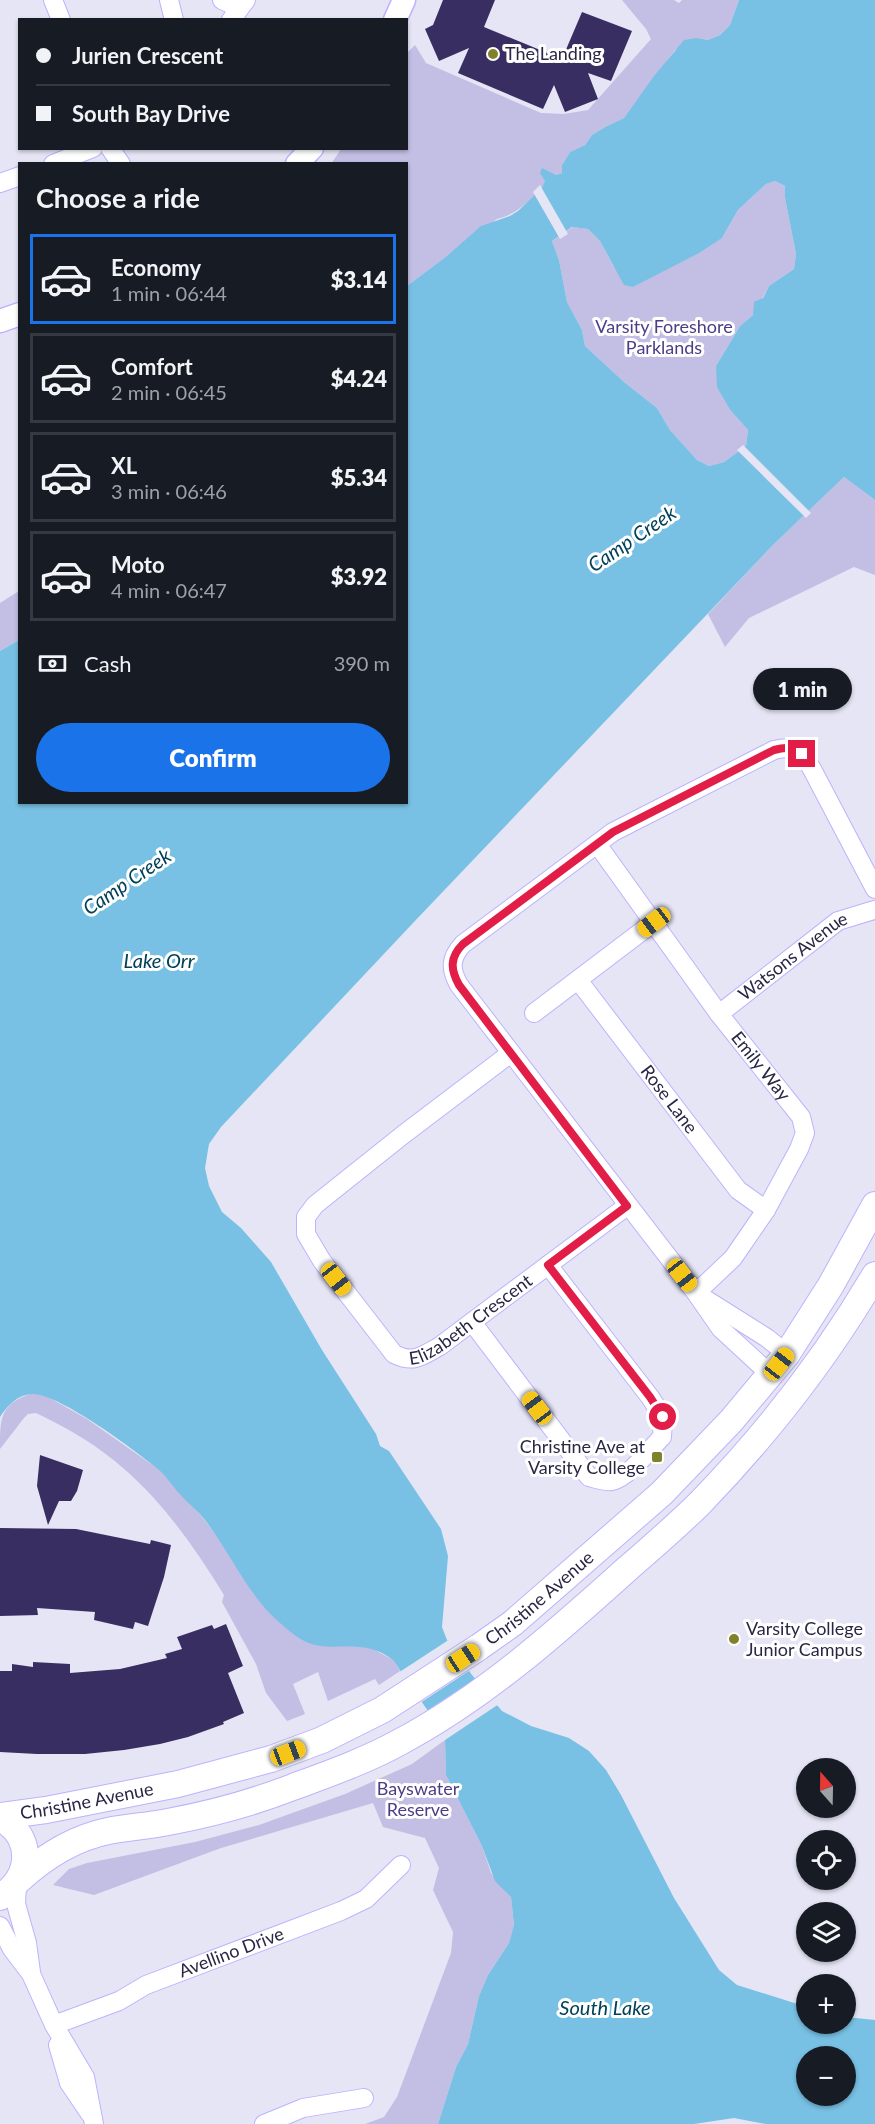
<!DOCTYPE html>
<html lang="en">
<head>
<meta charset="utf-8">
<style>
  :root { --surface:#171b24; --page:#242831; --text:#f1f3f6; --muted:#9ea1a6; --line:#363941; --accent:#1a73e8 }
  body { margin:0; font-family:Lato,sans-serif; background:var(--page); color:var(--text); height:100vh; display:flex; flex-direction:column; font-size:22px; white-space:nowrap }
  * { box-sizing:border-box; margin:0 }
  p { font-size:20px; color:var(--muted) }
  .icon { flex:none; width:33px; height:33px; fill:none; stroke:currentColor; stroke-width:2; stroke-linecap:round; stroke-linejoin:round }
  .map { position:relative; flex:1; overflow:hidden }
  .side { position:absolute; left:18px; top:162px; width:390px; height:642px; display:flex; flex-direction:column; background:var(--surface); border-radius:0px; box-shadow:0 2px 4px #0004 }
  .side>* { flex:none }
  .banner { position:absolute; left:18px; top:18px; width:390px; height:132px; border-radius:0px; box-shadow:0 2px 4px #0004; display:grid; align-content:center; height:132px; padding:0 18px; background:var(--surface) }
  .needle { width:39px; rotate:340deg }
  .buttons { position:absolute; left:796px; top:1758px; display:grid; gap:12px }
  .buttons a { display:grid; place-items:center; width:60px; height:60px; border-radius:50%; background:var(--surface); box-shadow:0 2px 4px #0004; font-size:30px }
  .end { position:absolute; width:27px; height:27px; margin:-14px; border:8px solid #e11d48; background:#fff; box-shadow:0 0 0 3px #fff }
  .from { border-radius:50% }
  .bubble { position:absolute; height:42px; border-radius:21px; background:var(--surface); box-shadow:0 2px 4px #0004; font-size:20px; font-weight:800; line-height:42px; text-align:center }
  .car { position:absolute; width:18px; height:36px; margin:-18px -9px; border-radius:8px; box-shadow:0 0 4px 2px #0007; background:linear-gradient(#f5c518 24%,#345 0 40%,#f5c518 0 76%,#345 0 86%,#f5c518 0) }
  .banner b { display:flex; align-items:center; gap:21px; height:57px; font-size:22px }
  .banner b+b { border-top:2px solid var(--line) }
  .banner i { width:15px; height:15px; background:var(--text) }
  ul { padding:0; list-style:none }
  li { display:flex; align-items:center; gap:18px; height:90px; margin:0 12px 9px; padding:0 6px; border:3px solid var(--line); border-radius:0px }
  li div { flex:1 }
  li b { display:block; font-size:22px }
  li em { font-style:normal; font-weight:800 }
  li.selected { border-color:var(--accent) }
  li>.icon { width:54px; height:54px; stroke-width:1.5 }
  h2 { padding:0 18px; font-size:27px; line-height:72px }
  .pay { display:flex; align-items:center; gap:15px; height:66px; padding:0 18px; font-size:22px }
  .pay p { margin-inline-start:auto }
  .cta { display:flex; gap:12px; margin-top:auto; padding:12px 18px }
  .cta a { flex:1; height:69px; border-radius:36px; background:var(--accent); color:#fff; font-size:24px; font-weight:800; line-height:69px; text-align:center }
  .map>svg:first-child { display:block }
  .green { fill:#c2bee4 }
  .water { fill:#78c1e4; fill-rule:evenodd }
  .pier { fill:#e6e5f5 }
  .building { fill:#382e62 }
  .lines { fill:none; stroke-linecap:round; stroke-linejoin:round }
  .minor-casing { stroke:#bdb2fe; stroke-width:20 }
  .tertiary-casing { stroke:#bdb2fe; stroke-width:25 }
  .secondary-casing { stroke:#bdb2fe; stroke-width:28 }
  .minor { stroke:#fff; stroke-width:18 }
  .tertiary { stroke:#fff; stroke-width:22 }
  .secondary { stroke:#fff; stroke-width:26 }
  .route { stroke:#e11d48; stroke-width:8 }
  .poi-dot { fill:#80822b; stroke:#fff; stroke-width:2 }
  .labels { text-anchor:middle; stroke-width:6; stroke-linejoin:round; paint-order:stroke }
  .poi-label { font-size:18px; fill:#2b2643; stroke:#fff; text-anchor:start }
  .park-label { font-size:18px; fill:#4d3d86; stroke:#fff }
  .street-label { font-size:18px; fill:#2b2643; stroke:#fff }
  .water-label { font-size:20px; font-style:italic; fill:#004159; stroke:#fff }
</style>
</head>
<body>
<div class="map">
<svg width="875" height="2124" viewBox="0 0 875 2124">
  <rect width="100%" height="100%" fill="#e6e5f5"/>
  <g class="green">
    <path d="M622,0H674L679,3L682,0H739L730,25L720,35L708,40L697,38L675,50L624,118L605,127L592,135L585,145L570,152L562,165V173C547,177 549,181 540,190C527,203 515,215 497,219L407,286L406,164H331L341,149L406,148L407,53L415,45L426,63L541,113L564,114L588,110L651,39L646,29Z"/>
    <polygon points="775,181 785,186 785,198 796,254 794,269 769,286 753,315 740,326 716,366 731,411 748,430 746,446 724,462 709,466 697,460 670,430 657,408 624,382 585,346 582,330 567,302 559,260 552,241 573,227 588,229 600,241 614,267 633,287 722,238 738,210 766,184"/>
    <polygon points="844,477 875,500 875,575 854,567 749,618 725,647 708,614 774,544"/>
    <polygon points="19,591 19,640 0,651 0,603"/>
    <path d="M30,1394H40L50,1398L87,1419L161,1471L199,1513L222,1543L244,1579L330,1646L356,1645L373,1649L395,1661L400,1671L379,1685L375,1679L328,1701L318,1672L293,1684L305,1714L287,1721L266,1693L256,1664L222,1602L224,1595C182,1527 140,1470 69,1430C58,1424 47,1418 36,1413L28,1414L24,1418L0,1449C0,1419 0,1404 30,1394Z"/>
    <polygon points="445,1740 446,1775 482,1846 491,1873 511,1897 514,1926 509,1943 488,1975 479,1996 468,2044 456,2067 438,2124 365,2124 384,2117 397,2097 451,1953 453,1932 433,1890 439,1868 425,1838 383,1827 373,1803 221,1848 94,1895 53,1885 69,1869 87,1863 195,1842 259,1825 345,1794 412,1764"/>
  </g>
  <path class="water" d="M739,0H875V500L844,477L774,544L413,923L221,1127L209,1144L205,1168L209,1186L222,1212L241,1228L271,1262L322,1350L376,1434L380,1446L389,1451L441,1529L448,1556L442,1627L447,1640L472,1675L502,1711L531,1726L569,1738L589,1751L606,1770L621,1795L674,1898L719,1970L737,1985L807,2007V2024H846V2017L875,2020V2124H766L734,2118L694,2124H438L456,2067L468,2044L479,1996L488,1975L509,1943L514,1925L511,1897L495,1881L482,1846L446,1775L445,1740L442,1731C429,1712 416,1694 403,1675C400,1671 397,1664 393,1660C362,1636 334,1654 306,1642C296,1637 288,1630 280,1623C247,1596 228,1546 199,1513C192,1506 184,1499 177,1491C171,1484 166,1476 159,1470C138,1452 57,1392 32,1394C17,1395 8,1405 0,1417V651L19,640L20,802H406L407,286L447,256L481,226L510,216L518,211L542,188L545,181L540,173L542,168L556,175L562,173V165L570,152L585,145L592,135L605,127L624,118L654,76L684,40L697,38L708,40L720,35L730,25ZM775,181L785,186V198L796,254L794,269L769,286L763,298L754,302L753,315L740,326L716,366L717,387L731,411L748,430L746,446L724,462L709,466L697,460L670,430L657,408L624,382L585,346L582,330L567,302L559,260L552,241L572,227L588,229L600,241L624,285L633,287L699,253L722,238L738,210L766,184ZM807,2056H846V2096H807Z"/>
  <g class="pier">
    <polygon points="540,185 568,234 560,239 533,192"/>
    <polygon points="743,445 811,513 806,518 737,450"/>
    <polygon points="450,1639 472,1669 420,1703 398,1673"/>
    <polygon points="478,1677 499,1704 442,1742 439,1733 425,1712"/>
  </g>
  <g class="building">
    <polygon points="443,0 495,0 484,27 562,59 582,12 632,31 611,81 588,73 598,99 565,112 554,85 543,109 458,73 469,48 439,61 425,29 433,25"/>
    <polygon points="40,1455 83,1470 77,1491 71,1501 59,1501 48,1525 37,1486"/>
    <polygon points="0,1528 76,1529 150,1544 151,1540 171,1545 164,1577 148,1626 135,1622 133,1629 94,1620 95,1612 37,1608 38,1615 0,1616"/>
    <polygon points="226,1624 243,1666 228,1673 244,1713 223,1722 224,1724 188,1737 160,1744 124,1750 85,1754 37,1754 0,1752 0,1671 12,1671 12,1664 33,1667 33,1662 70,1664 70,1673 120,1669 167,1658 165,1654 182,1649 177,1637 212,1625 214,1629"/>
  </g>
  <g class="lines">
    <defs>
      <g id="minor">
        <polyline points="53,0 61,20"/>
        <polyline points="169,0 174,20"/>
        <polyline points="222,0 239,8"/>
        <polyline points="231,20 246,0"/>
        <polyline points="110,148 121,164"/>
        <polyline points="53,164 93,148"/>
        <polyline points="0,183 20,176"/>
        <path id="s1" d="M597,844L719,1014L801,1117L805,1133L799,1149L766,1210L733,1258L696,1293"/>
        <path id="s2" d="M578,980L738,1190L766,1210"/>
        <polyline points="534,1013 654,922"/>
        <path id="s3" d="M719,1014L838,921L874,910"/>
        <path id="s4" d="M511,1053L404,1134L315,1205L306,1217V1234L322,1261L394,1354C414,1364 422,1356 440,1346L627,1206"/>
        <polyline points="702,1297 767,1338 787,1354"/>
        <path d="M472,1322L589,1477C597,1479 604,1482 612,1481C629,1477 650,1449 662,1437L663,1417L650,1397L548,1265"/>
        <path d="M771,1375L721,1329L696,1293L459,985C450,969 450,958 463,944L613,832L774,750C798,744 802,752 813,771L875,889"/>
        <polyline points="17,1884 16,1904 27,1943 31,1972"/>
        <polyline points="0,1926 12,1949 31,1974 54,2025 85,2077 94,2124"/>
        <path id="s5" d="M54,2025L119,2001L146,1985L341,1911L366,1899L401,1865"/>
        <polyline points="58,2045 69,2083 90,2114"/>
        <polyline points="264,2124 303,2108 364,2098"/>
      </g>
      <g id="tertiary">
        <polyline points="395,20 404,0"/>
        <polyline points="297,164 312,148"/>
        <polyline points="0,321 20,314"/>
      </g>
      <g id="secondary">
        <path id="s6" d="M0,1816L46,1810L178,1784L271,1759L322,1740L382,1710L479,1647L513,1623L662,1493L731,1421L787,1354L831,1285L875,1205"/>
        <path d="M0,1818C35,1836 32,1879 0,1897"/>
        <path d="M19,1880C45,1856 74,1838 108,1831C128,1827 148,1826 168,1822C211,1814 252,1803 293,1787C328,1774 365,1761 398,1743C483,1698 556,1633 627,1569C652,1547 677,1526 700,1503C767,1434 826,1358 875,1275"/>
      </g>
    </defs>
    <use href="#minor" class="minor-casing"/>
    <use href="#tertiary" class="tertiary-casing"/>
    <use href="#secondary" class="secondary-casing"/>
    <use href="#minor" class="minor"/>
    <use href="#tertiary" class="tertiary"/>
    <use href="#secondary" class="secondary"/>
  </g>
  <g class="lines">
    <path class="route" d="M663,1417L650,1397L548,1265L627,1206L459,985C450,969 450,957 463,944L613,832L774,750C786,747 792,747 802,754"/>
  </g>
  <g class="poi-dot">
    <circle cx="493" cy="54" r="6"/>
    <rect x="651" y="1451" width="12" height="12" rx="3"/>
    <circle cx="734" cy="1639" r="6"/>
  </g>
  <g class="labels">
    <g class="poi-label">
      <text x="505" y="60">The Landing</text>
      <text x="645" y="1453" text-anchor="end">Christine Ave at<tspan x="645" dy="21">Varsity College</tspan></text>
      <text x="746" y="1635">Varsity College<tspan x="746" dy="21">Junior Campus</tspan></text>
    </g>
    <g class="park-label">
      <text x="664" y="333">Varsity Foreshore<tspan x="664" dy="21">Parklands</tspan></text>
      <text x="418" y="1795">Bayswater<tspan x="418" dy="21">Reserve</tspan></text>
    </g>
    <g class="street-label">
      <text dy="6" stroke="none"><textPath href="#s3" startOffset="94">Watsons Avenue</textPath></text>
      <text dy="6" stroke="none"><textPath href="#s1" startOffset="276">Emily Way</textPath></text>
      <text dy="6" stroke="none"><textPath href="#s2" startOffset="150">Rose Lane</textPath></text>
      <text dy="6" stroke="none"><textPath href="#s4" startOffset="518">Elizabeth Crescent</textPath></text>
      <text dy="6" stroke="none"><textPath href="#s6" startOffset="592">Christine Avenue</textPath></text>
      <text dy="6" stroke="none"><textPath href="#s6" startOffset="88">Christine Avenue</textPath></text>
      <text dy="6" stroke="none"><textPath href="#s5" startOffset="192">Avellino Drive</textPath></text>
    </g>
    <g class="water-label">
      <text transform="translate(632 539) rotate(-34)" y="7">Camp Creek</text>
      <text transform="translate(127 882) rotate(-34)" y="7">Camp Creek</text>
      <text x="159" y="968">Lake Orr</text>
      <text x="605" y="2015">South Lake</text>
    </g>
  </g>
</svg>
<div class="buttons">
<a><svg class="needle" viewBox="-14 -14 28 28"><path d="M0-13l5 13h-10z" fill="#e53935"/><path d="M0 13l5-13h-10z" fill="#9ea1a6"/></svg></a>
<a><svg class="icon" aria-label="locate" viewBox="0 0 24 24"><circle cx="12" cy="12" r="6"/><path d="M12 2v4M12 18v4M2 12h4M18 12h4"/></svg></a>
<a><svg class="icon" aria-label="layers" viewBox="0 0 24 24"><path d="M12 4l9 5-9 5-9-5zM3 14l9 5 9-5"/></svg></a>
<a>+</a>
<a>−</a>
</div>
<i class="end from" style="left:663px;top:1417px"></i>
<i class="end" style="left:802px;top:754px"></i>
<div class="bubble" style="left:753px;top:668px;width:99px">1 min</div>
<i class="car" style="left:654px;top:922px;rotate:233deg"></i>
<i class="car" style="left:682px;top:1275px;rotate:142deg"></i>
<i class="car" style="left:336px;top:1279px;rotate:142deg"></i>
<i class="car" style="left:779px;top:1364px;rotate:38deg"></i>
<i class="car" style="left:537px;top:1408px;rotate:323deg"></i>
<i class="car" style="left:463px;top:1658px;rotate:57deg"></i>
<i class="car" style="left:288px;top:1753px;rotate:69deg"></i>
<div class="banner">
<b><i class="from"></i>Jurien Crescent</b>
<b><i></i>South Bay Drive</b>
</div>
<section class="side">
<h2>Choose a ride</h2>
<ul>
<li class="selected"><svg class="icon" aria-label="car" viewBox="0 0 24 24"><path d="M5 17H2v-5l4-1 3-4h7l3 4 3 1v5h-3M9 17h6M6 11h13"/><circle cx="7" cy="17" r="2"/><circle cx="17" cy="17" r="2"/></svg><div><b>Economy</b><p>1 min · 06:44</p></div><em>$3.14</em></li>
<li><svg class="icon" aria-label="car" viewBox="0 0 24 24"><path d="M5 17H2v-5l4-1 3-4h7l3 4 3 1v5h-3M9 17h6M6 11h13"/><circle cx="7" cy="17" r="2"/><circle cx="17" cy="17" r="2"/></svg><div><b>Comfort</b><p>2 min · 06:45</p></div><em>$4.24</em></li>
<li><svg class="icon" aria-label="car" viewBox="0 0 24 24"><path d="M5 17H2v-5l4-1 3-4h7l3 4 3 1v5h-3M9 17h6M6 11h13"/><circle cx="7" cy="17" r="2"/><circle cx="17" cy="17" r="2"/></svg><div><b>XL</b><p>3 min · 06:46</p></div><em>$5.34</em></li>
<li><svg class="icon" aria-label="car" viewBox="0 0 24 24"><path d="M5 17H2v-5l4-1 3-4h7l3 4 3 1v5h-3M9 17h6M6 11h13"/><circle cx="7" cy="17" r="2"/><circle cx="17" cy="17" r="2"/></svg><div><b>Moto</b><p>4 min · 06:47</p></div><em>$3.92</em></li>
</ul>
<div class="pay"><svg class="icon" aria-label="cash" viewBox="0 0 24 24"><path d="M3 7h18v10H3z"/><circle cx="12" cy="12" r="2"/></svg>Cash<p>390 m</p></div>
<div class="cta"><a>Confirm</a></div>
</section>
</div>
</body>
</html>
